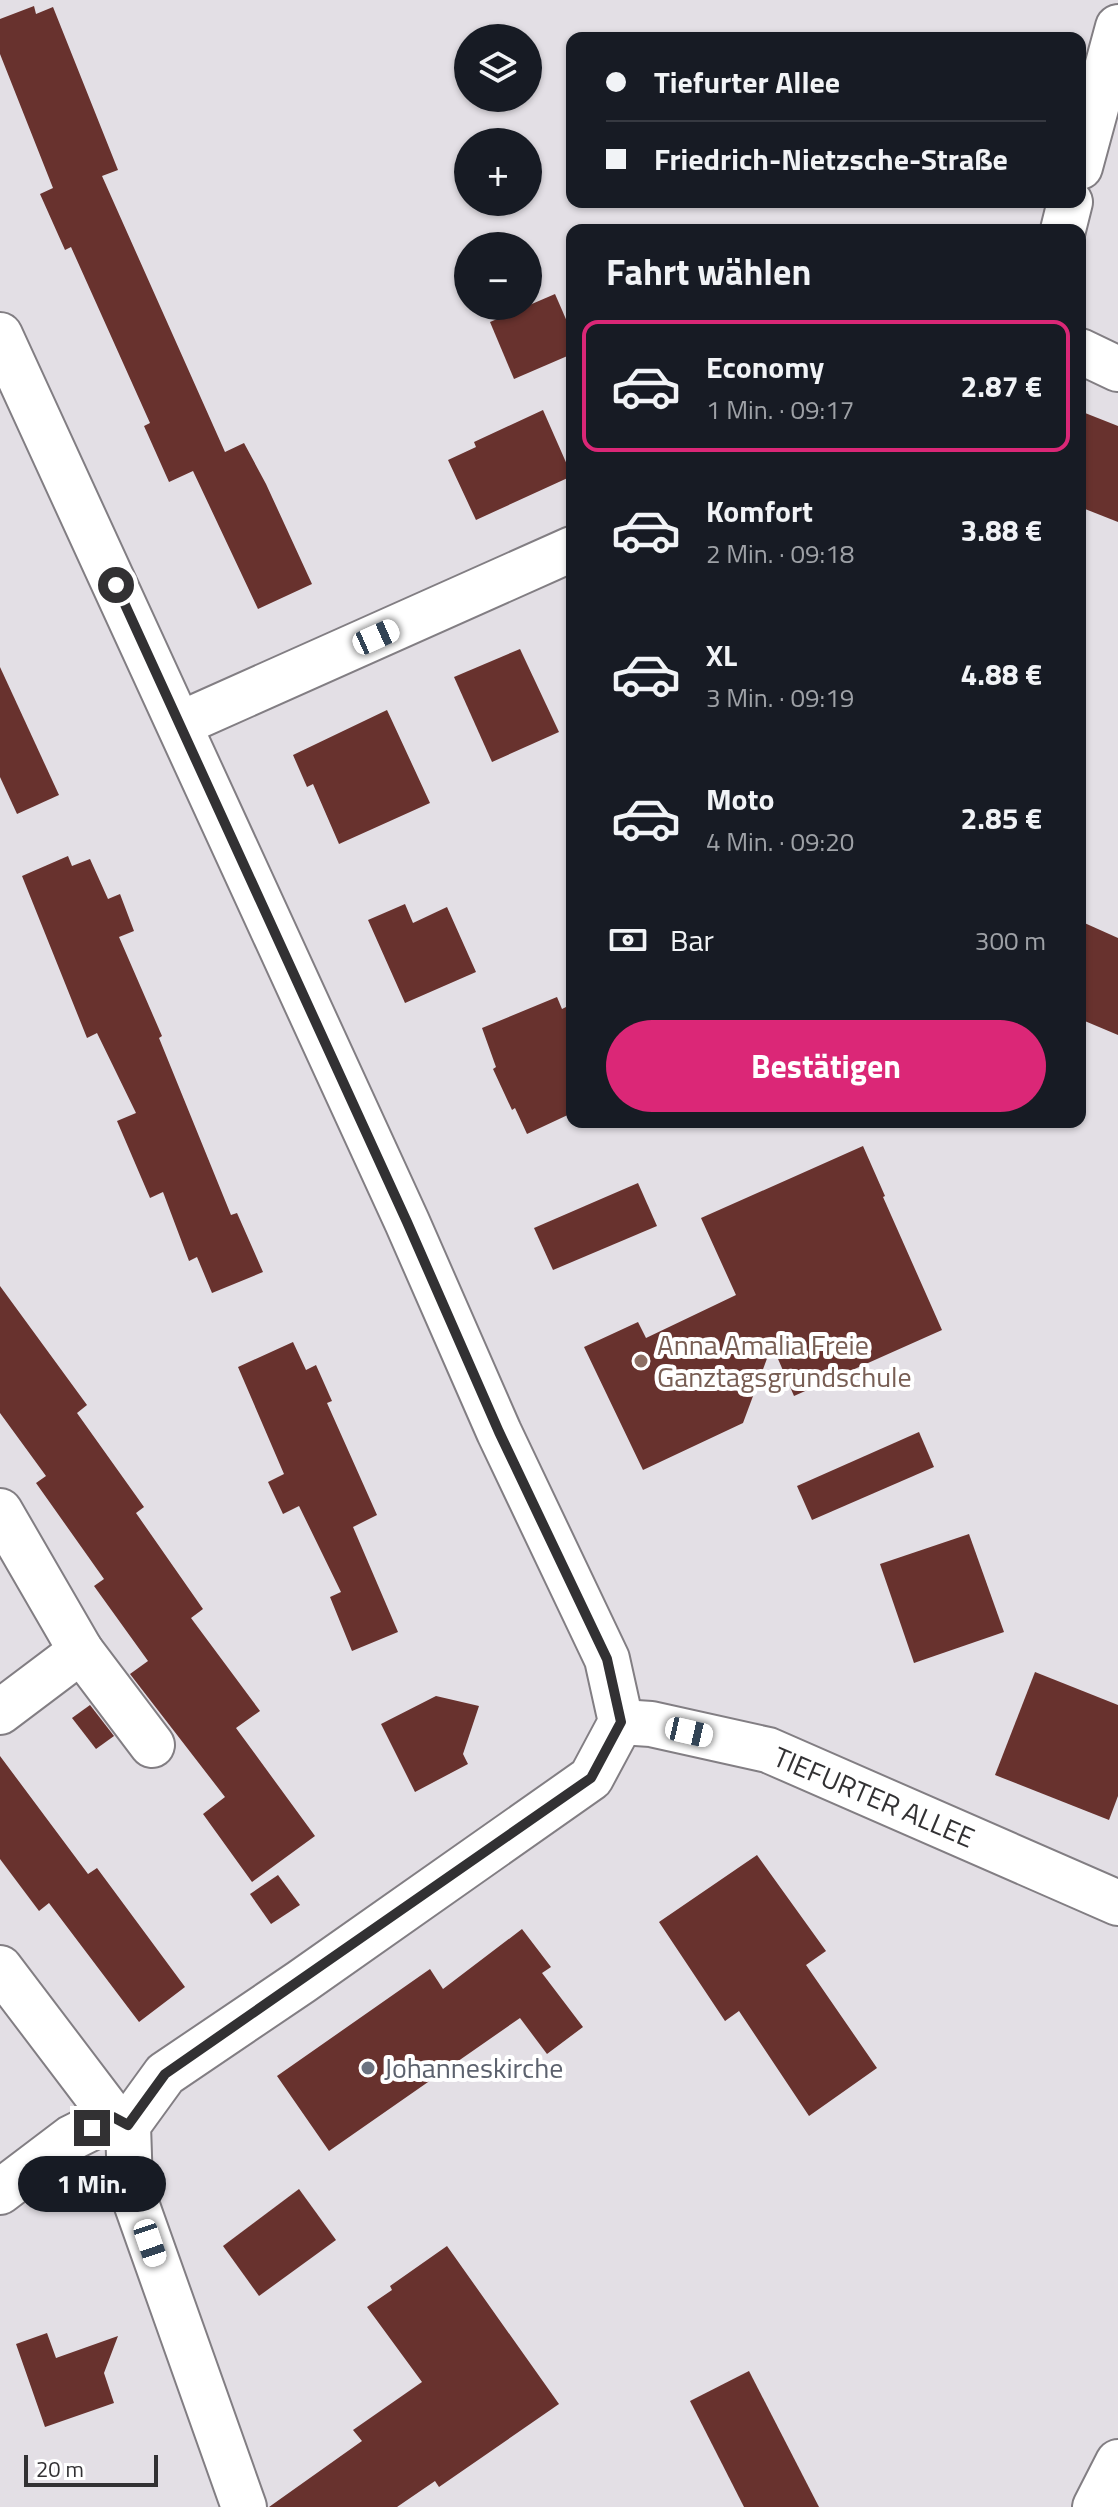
<!DOCTYPE html>
<html lang="de">
<head>
<meta charset="utf-8">
<style>
  :root { --surface:#171b24; --page:#20242c; --text:#f1f3f6; --muted:#9ea1a6; --line:#363941; --accent:#db2777 }
  body { margin:0; font-family:"Titillium Web",sans-serif; background:var(--page); color:var(--text); height:100vh; display:flex; flex-direction:column; font-size:30px; white-space:nowrap }
  * { box-sizing:border-box; margin:0 }
  p { font-size:26px; color:var(--muted) }
  .icon { flex:none; width:44px; height:44px; fill:none; stroke:currentColor; stroke-width:2; stroke-linecap:round; stroke-linejoin:round }
  .map { position:relative; flex:1; overflow:hidden }
  .side { position:absolute; left:566px; top:224px; width:520px; height:904px; display:flex; flex-direction:column; background:var(--surface); border-radius:16px; box-shadow:0 2px 6px #0004 }
  .side>* { flex:none }
  .guide { position:absolute; left:566px; top:32px; width:520px; height:176px; border-radius:16px; box-shadow:0 2px 6px #0004; display:grid; align-content:center; height:176px; padding:0 40px; background:var(--surface) }
  .fabs { position:absolute; left:454px; top:24px; display:grid; gap:16px }
  .fabs a { display:grid; place-items:center; width:88px; height:88px; border-radius:50%; background:var(--surface); box-shadow:0 2px 6px #0004; font-size:40px }
  .scale { position:absolute; left:24px; bottom:20px; width:134px; box-sizing:border-box; padding-left:8px; border:4px solid #323133; border-top:0; font-size:22px; line-height:28px; white-space:nowrap; color:#323133; -webkit-text-stroke:6px #fff; paint-order:stroke }
  .end { position:absolute; width:36px; height:36px; margin:-18px; border:10px solid #323133; background:#fff; box-shadow:0 0 0 4px #fff }
  .from { border-radius:50% }
  .bubble { position:absolute; height:56px; border-radius:28px; background:var(--surface); box-shadow:0 2px 6px #0004; font-size:26px; font-weight:700; line-height:56px; text-align:center }
  .car { position:absolute; width:24px; height:48px; margin:-24px -12px; border-radius:10px; box-shadow:0 0 6px 2px #0007; background:linear-gradient(#fff 24%,#345 0 40%,#fff 0 76%,#345 0 86%,#fff 0) }
  .guide b { display:flex; align-items:center; gap:28px; height:76px; font-size:30px }
  .guide b+b { border-top:2px solid var(--line) }
  .guide i { width:20px; height:20px; background:var(--text) }
  ul { padding:0; list-style:none }
  li { display:flex; align-items:center; gap:24px; height:132px; margin:0 16px 12px; padding:0 24px; border:4px solid transparent; border-radius:16px }
  li div { flex:1 }
  li b { display:block; font-size:30px }
  li em { font-style:normal; font-weight:700 }
  li.selected { border-color:var(--accent) }
  li>.icon { width:72px; height:72px; stroke-width:1.5 }
  h2 { padding:0 40px; font-size:36px; line-height:96px }
  .pay { display:flex; align-items:center; gap:20px; height:88px; padding:0 40px; font-size:30px }
  .pay p { margin-inline-start:auto }
  .primary-button { display:flex; gap:16px; margin-top:auto; padding:16px 40px }
  .primary-button a { flex:1; height:92px; border-radius:48px; background:var(--accent); color:#fff; font-size:32px; font-weight:700; line-height:92px; text-align:center }
  .map>svg:first-child { display:block }
  .building { fill:#68322e }
  .lines { fill:none; stroke-linecap:round; stroke-linejoin:round }
  .minor-casing { stroke:#827e83; stroke-width:48 }
  .major-casing { stroke:#827e83; stroke-width:48 }
  .minor { stroke:#fff; stroke-width:44 }
  .major { stroke:#fff; stroke-width:44 }
  .route { stroke:#323133; stroke-width:10 }
  .education-dot { fill:#8d6e63; stroke:#fff; stroke-width:3 }
  .worship-dot { fill:#6b7280; stroke:#fff; stroke-width:3 }
  .labels { text-anchor:middle; stroke-width:8; stroke-linejoin:round; paint-order:stroke }
  .education-label { font-size:28px; fill:#785e54; stroke:#fff; text-anchor:start }
  .street-label { font-size:28px; fill:#323133; stroke:#fff }
  .worship-label { font-size:28px; fill:#5b616d; stroke:#fff; text-anchor:start }
</style>
</head>
<body>
<div class="map">
<svg width="1118" height="2507" viewBox="0 0 1118 2507">
  <rect width="100%" height="100%" fill="#e3dfe5"/>
  <g class="building">
    <polygon points="34,6 36,14 53,7 118,170 102,176 225,452 244,443 266,484 312,584 258,609 193,471 169,482 144,426 150,423 71,247 65,250 40,194 53,188 0,54 0,19"/>
    <polygon points="555,294 572,333 572,354 514,379 490,322"/>
    <polygon points="543,410 572,476 476,520 448,460 476,447 474,442"/>
    <polygon points="1080,411 1118,426 1118,522 1080,507"/>
    <polygon points="520,649 559,732 492,762 454,677"/>
    <polygon points="0,667 59,795 17,814 0,777"/>
    <polygon points="387,710 430,803 339,844 313,784 307,787 293,755"/>
    <polygon points="68,856 72,866 90,859 108,899 120,894 134,931 119,937 162,1036 159,1038 231,1215 237,1213 263,1272 212,1293 197,1257 189,1261 163,1192 150,1198 117,1121 136,1113 97,1033 87,1038 22,876"/>
    <polygon points="405,904 413,923 447,907 476,972 405,1003 368,920"/>
    <polygon points="1080,921 1118,938 1118,1035 1080,1019"/>
    <polygon points="557,997 562,1009 572,1004 572,1113 527,1134 515,1108 512,1110 493,1069 496,1067 482,1028"/>
    <polygon points="863,1146 885,1196 883,1197 942,1330 794,1396 772,1345 743,1423 643,1470 584,1347 638,1322 646,1338 736,1295 701,1218"/>
    <polygon points="638,1183 657,1226 553,1270 534,1228"/>
    <polygon points="0,1286 87,1405 77,1413 144,1507 136,1513 203,1609 191,1618 260,1711 236,1728 315,1836 252,1882 203,1814 225,1797 130,1674 148,1661 94,1586 104,1579 36,1483 46,1476 0,1413"/>
    <polygon points="293,1342 306,1370 316,1365 332,1401 327,1403 377,1515 353,1527 398,1632 352,1651 330,1597 341,1592 299,1506 283,1514 268,1482 284,1474 238,1367"/>
    <polygon points="919,1432 934,1467 812,1520 797,1486"/>
    <polygon points="969,1534 1004,1632 914,1663 880,1564"/>
    <polygon points="1035,1672 1118,1705 1118,1796 1109,1820 995,1775"/>
    <polygon points="436,1696 479,1706 463,1754 468,1764 415,1792 381,1724"/>
    <polygon points="90,1705 114,1736 96,1749 72,1718"/>
    <polygon points="0,1756 88,1874 97,1868 185,1987 139,2022 49,1903 39,1911 0,1859"/>
    <polygon points="757,1855 826,1951 806,1965 877,2068 809,2116 739,2011 725,2021 659,1922"/>
    <polygon points="278,1875 300,1905 271,1924 250,1894"/>
    <polygon points="522,1929 551,1967 542,1973 583,2027 547,2054 520,2018 329,2151 277,2076 430,1969 443,1989"/>
    <polygon points="299,2189 336,2240 259,2296 223,2246"/>
    <polygon points="447,2246 559,2404 439,2487 435,2481 397,2507 269,2507 362,2441 353,2430 422,2382 367,2307 392,2290 390,2286"/>
    <polygon points="47,2333 56,2358 118,2336 104,2373 114,2403 45,2427 16,2344"/>
    <polygon points="749,2371 819,2507 744,2507 690,2401"/>
  </g>
  <g class="lines">
    <defs>
      <g id="minor">
        <polyline points="1080,167 1118,27"/>
        <polyline points="1063,230 1070,202"/>
        <polyline points="0,335 407,1222 499,1432 607,1659 621,1722 591,1778 301,1982 165,2074 128,2125 130,2186 244,2507"/>
        <polyline points="1080,351 1118,369"/>
        <polyline points="180,724 572,549"/>
        <polyline points="0,1511 81,1651 152,1745"/>
        <polyline points="0,1712 81,1651"/>
        <polyline points="621,1722 651,1724 768,1750 1118,1903"/>
        <polyline points="0,1968 113,2117 128,2125"/>
        <polyline points="0,2192 71,2138 113,2117"/>
      </g>
      <polyline id="major" points="1095,2507 1118,2462"/>
    </defs>
    <use href="#minor" class="minor-casing"/>
    <use href="#major" class="major-casing"/>
    <use href="#minor" class="minor"/>
    <use href="#major" class="major"/>
  </g>
  <g class="lines">
    <polyline class="route" points="92,2128 113,2117 128,2125 165,2074 591,1778 621,1722 607,1659 499,1432 407,1222 116,585"/>
  </g>
  <circle class="education-dot" cx="641" cy="1361" r="8"/>
  <circle class="worship-dot" cx="368" cy="2068" r="8"/>
  <g class="labels">
    <g class="education-label">
      <text x="657" y="1355">Anna Amalia Freie<tspan x="657" dy="32">Ganztagsgrundschule</tspan></text>
    </g>
    <g class="street-label">
      <text transform="translate(874 1797) rotate(23)" y="10">TIEFURTER ALLEE</text>
    </g>
    <g class="worship-label">
      <text x="384" y="2078">Johanneskirche</text>
    </g>
  </g>
</svg>
<div class="fabs">
<a><svg class="icon" aria-label="layers" viewBox="0 0 24 24"><path d="M12 4l9 5-9 5-9-5zM3 14l9 5 9-5"/></svg></a>
<a>+</a>
<a>−</a>
</div>
<div class="scale">20 m</div>
<i class="end from" style="left:116px;top:585px"></i>
<i class="end" style="left:92px;top:2128px"></i>
<div class="bubble" style="left:18px;top:2156px;width:148px">1 Min.</div>
<i class="car" style="left:376px;top:637px;rotate:66deg"></i>
<i class="car" style="left:689px;top:1732px;rotate:103deg"></i>
<i class="car" style="left:150px;top:2243px;rotate:161deg"></i>
<div class="guide">
<b><i class="from"></i>Tiefurter Allee</b>
<b><i></i>Friedrich-Nietzsche-Straße</b>
</div>
<section class="side">
<h2>Fahrt wählen</h2>
<ul>
<li class="selected"><svg class="icon" aria-label="car" viewBox="0 0 24 24"><path d="M5 17H2v-5l4-1 3-4h7l3 4 3 1v5h-3M9 17h6M6 11h13"/><circle cx="7" cy="17" r="2"/><circle cx="17" cy="17" r="2"/></svg><div><b>Economy</b><p>1 Min. · 09:17</p></div><em>2.87 €</em></li>
<li><svg class="icon" aria-label="car" viewBox="0 0 24 24"><path d="M5 17H2v-5l4-1 3-4h7l3 4 3 1v5h-3M9 17h6M6 11h13"/><circle cx="7" cy="17" r="2"/><circle cx="17" cy="17" r="2"/></svg><div><b>Komfort</b><p>2 Min. · 09:18</p></div><em>3.88 €</em></li>
<li><svg class="icon" aria-label="car" viewBox="0 0 24 24"><path d="M5 17H2v-5l4-1 3-4h7l3 4 3 1v5h-3M9 17h6M6 11h13"/><circle cx="7" cy="17" r="2"/><circle cx="17" cy="17" r="2"/></svg><div><b>XL</b><p>3 Min. · 09:19</p></div><em>4.88 €</em></li>
<li><svg class="icon" aria-label="car" viewBox="0 0 24 24"><path d="M5 17H2v-5l4-1 3-4h7l3 4 3 1v5h-3M9 17h6M6 11h13"/><circle cx="7" cy="17" r="2"/><circle cx="17" cy="17" r="2"/></svg><div><b>Moto</b><p>4 Min. · 09:20</p></div><em>2.85 €</em></li>
</ul>
<div class="pay"><svg class="icon" aria-label="cash" viewBox="0 0 24 24"><path d="M3 7h18v10H3z"/><circle cx="12" cy="12" r="2"/></svg>Bar<p>300 m</p></div>
<div class="primary-button"><a>Bestätigen</a></div>
</section>
</div>
</body>
</html>
